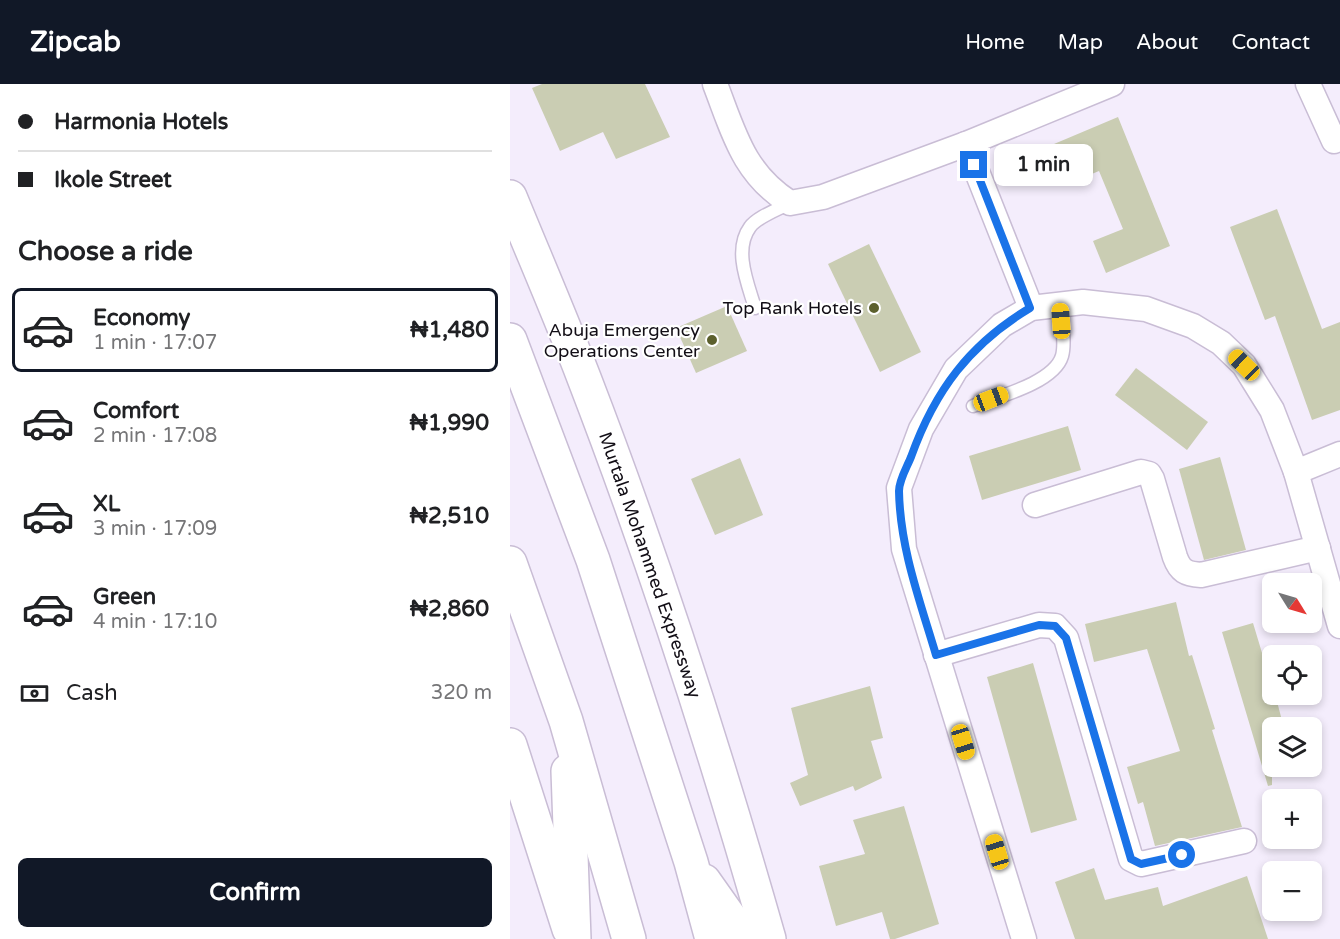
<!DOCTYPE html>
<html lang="en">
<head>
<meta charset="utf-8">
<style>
  :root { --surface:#fff; --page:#f2f2f2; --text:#202124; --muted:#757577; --line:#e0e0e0; --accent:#111827 }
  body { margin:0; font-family:"Varela Round",sans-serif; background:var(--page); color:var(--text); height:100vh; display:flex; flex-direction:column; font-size:22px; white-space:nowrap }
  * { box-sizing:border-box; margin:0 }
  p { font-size:20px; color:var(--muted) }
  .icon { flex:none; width:33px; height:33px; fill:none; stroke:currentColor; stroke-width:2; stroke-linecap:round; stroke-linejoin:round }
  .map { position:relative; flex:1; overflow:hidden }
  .panel { display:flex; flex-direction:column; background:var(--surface); width:510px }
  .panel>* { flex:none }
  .top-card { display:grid; align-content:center; height:132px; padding:0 18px; background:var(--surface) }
  .needle { width:39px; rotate:127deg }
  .controls { position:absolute; left:752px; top:489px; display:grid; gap:12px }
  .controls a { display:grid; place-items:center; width:60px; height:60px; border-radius:9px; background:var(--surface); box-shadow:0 3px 9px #0003; font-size:30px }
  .end { position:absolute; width:27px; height:27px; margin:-14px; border:8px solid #1a73e8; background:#fff; box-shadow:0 0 0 3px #fff }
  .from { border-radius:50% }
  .bubble { position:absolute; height:42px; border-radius:9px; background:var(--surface); box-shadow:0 3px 9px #0003; font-size:20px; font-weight:800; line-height:42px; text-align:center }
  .car { position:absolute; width:18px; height:36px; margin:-18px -9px; border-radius:8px; box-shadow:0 0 4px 2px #0007; background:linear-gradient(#f5c518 24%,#345 0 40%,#f5c518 0 76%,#345 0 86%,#f5c518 0) }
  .top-card b { display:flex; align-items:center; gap:21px; height:57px; font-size:22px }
  .top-card b+b { border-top:2px solid var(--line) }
  .top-card i { width:15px; height:15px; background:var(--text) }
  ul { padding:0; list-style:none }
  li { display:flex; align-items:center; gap:18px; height:84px; margin:0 12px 9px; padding:0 6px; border:3px solid transparent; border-radius:9px }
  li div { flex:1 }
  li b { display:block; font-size:22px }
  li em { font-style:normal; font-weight:800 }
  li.selected { border-color:var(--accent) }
  li>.icon { width:54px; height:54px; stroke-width:1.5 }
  h2 { padding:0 18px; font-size:27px; line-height:72px }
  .pay { display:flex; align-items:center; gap:15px; height:66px; padding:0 18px; font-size:22px }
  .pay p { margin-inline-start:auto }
  .button { display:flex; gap:12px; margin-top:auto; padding:12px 18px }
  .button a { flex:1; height:69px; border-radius:9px; background:var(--accent); color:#fff; font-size:24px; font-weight:800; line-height:69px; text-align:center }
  header { display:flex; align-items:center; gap:36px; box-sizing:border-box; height:84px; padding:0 30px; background:var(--accent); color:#fff }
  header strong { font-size:28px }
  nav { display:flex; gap:33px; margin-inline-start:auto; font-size:21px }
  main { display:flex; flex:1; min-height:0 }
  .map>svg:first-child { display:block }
  .building { fill:#cacdb3 }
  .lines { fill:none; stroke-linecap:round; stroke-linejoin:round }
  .service-casing { stroke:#c9bdd5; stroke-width:15 }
  .minor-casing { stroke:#c9bdd5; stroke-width:27 }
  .trunk-casing { stroke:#c9bdd5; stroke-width:36 }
  .motorway-casing { stroke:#c9bdd5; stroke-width:36 }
  .service { stroke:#fff; stroke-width:12 }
  .minor { stroke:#fff; stroke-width:24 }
  .trunk { stroke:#fff; stroke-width:33 }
  .motorway { stroke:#fff; stroke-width:33 }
  .route { stroke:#1a73e8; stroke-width:8 }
  .poi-dot { fill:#5c602d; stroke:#fff; stroke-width:2 }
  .labels { text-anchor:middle; stroke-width:4.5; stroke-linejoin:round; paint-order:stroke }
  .poi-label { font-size:18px; fill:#120e16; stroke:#fff; text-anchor:end }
  .street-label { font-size:18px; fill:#120e16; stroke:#fff }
</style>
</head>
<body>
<header>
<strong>Zipcab</strong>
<nav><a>Home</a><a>Map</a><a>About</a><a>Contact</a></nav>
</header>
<main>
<section class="panel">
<div class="top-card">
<b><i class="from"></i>Harmonia Hotels</b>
<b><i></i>Ikole Street</b>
</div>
<h2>Choose a ride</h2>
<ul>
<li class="selected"><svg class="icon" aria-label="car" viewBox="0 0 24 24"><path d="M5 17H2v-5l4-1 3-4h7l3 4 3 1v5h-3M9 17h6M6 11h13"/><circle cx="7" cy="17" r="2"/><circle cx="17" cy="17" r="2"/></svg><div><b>Economy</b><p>1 min · 17:07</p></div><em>₦1,480</em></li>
<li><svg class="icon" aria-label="car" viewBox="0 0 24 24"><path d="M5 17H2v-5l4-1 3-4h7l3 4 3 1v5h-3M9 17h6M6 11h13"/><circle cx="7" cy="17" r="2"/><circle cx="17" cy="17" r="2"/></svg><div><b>Comfort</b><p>2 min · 17:08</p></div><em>₦1,990</em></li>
<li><svg class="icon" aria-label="car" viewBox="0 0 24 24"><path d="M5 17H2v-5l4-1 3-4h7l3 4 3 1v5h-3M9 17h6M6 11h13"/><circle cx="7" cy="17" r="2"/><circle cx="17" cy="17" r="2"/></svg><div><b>XL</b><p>3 min · 17:09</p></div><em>₦2,510</em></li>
<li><svg class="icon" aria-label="car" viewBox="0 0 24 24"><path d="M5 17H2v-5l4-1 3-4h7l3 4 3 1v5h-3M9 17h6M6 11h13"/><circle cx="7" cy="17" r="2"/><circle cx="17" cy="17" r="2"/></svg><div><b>Green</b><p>4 min · 17:10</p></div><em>₦2,860</em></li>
</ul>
<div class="pay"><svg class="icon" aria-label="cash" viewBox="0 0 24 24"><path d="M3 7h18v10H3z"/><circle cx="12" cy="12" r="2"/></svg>Cash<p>320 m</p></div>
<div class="button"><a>Confirm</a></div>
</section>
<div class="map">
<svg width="830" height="855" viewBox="0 0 830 855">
  <rect width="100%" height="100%" fill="#f4edfc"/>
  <g class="building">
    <polygon points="32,0 135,0 160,53 106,75 93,48 50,67 22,4"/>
    <polygon points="608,33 660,162 596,189 583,157 613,145 589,87 560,99 544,60"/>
    <polygon points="767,125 812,245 830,238 830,326 802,336 765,232 755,236 720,143"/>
    <polygon points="359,160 411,268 370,288 318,180"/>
    <polygon points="217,222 237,267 186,289 166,244"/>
    <polygon points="626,284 698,338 677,366 605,311"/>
    <polygon points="558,342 571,386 472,416 459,372"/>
    <polygon points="710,373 736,466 694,476 669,385"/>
    <polygon points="230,374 253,431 205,451 181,395"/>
    <polygon points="666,518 679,572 682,571 705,645 702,646 732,743 645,762 633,718 628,720 617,683 670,667 637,565 584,578 575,540"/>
    <polygon points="743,539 762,602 762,610 765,610 774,644 762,644 762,701 758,702 712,548"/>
    <polygon points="523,579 567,736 521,749 477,593"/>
    <polygon points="360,602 373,654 361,657 372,694 345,707 343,702 290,722 280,699 298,691 281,624"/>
    <polygon points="394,722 429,840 385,855 380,855 372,828 326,842 309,782 355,770 343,736"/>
    <polygon points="584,784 595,816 648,803 653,822 737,792 758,855 565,855 545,798"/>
  </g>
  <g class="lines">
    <defs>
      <g id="service">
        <path d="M245,224C238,200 223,166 240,143C247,133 269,125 280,119"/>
        <path d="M463,322C487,313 544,299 552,272C556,258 551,235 550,220"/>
      </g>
      <g id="minor">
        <path d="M205,0C224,49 233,89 280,119L313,113L456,60L602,0"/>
        <polyline points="798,0 824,57"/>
        <polyline points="456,60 521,224"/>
        <polyline points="786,388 830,370"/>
        <path d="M525,421L631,388L639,390L642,395L665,473C670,487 676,490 691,491L808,464"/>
        <polyline points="426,571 529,541 545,542 556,554 621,775 631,780 734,757"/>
        <polyline points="514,855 394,465 389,404 411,345 446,285 492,241 521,224 573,218 636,225 683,242 711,259 734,281 762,326 786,388 830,542"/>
      </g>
      <g id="trunk">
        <path d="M0,113C25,174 51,234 74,294C145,478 205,666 259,855"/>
        <polyline points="0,661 59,845"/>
      </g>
      <g id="motorway">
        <polyline points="0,256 83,476 181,778 202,855"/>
        <polyline points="0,479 56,637 119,855"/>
        <polyline points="58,687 64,855"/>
        <polyline points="194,797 235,855"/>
      </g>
    </defs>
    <use href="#service" class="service-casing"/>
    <use href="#minor" class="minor-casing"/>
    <use href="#trunk" class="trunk-casing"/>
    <use href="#motorway" class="motorway-casing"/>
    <use href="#service" class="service"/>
    <use href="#minor" class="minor"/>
    <use href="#trunk" class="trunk"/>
    <use href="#motorway" class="motorway"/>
  </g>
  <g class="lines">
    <path class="route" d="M464,81L520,224C460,260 425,306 401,373C397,383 389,396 389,407C390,464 410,517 426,571L529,541L545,542L556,554L621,775L631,780L672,771"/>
  </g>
  <g class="poi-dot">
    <circle cx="364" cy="224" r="6"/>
    <circle cx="202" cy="256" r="6"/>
  </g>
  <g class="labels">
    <g class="poi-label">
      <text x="352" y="230">Top Rank Hotels</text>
      <text x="190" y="252">Abuja Emergency<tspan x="190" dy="21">Operations Center</tspan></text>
    </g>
    <g class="street-label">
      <text transform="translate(140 481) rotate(71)" y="6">Murtala Mohammed Expressway</text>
    </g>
  </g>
</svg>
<div class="controls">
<a><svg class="needle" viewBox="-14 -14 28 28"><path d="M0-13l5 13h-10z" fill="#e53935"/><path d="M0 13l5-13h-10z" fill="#757577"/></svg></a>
<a><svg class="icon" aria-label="locate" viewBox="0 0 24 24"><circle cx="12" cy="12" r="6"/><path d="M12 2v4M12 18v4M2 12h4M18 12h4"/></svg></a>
<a><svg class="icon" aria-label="layers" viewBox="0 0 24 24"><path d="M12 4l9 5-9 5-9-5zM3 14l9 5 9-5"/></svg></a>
<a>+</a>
<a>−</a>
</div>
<i class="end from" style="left:672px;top:771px"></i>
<i class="end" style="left:464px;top:81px"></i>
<div class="bubble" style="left:484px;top:60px;width:99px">1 min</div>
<i class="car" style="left:551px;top:237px;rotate:356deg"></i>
<i class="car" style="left:734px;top:281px;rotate:314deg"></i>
<i class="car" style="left:481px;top:315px;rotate:69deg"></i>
<i class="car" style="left:453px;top:658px;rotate:163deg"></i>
<i class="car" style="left:487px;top:768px;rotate:343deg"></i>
</div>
</main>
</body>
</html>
